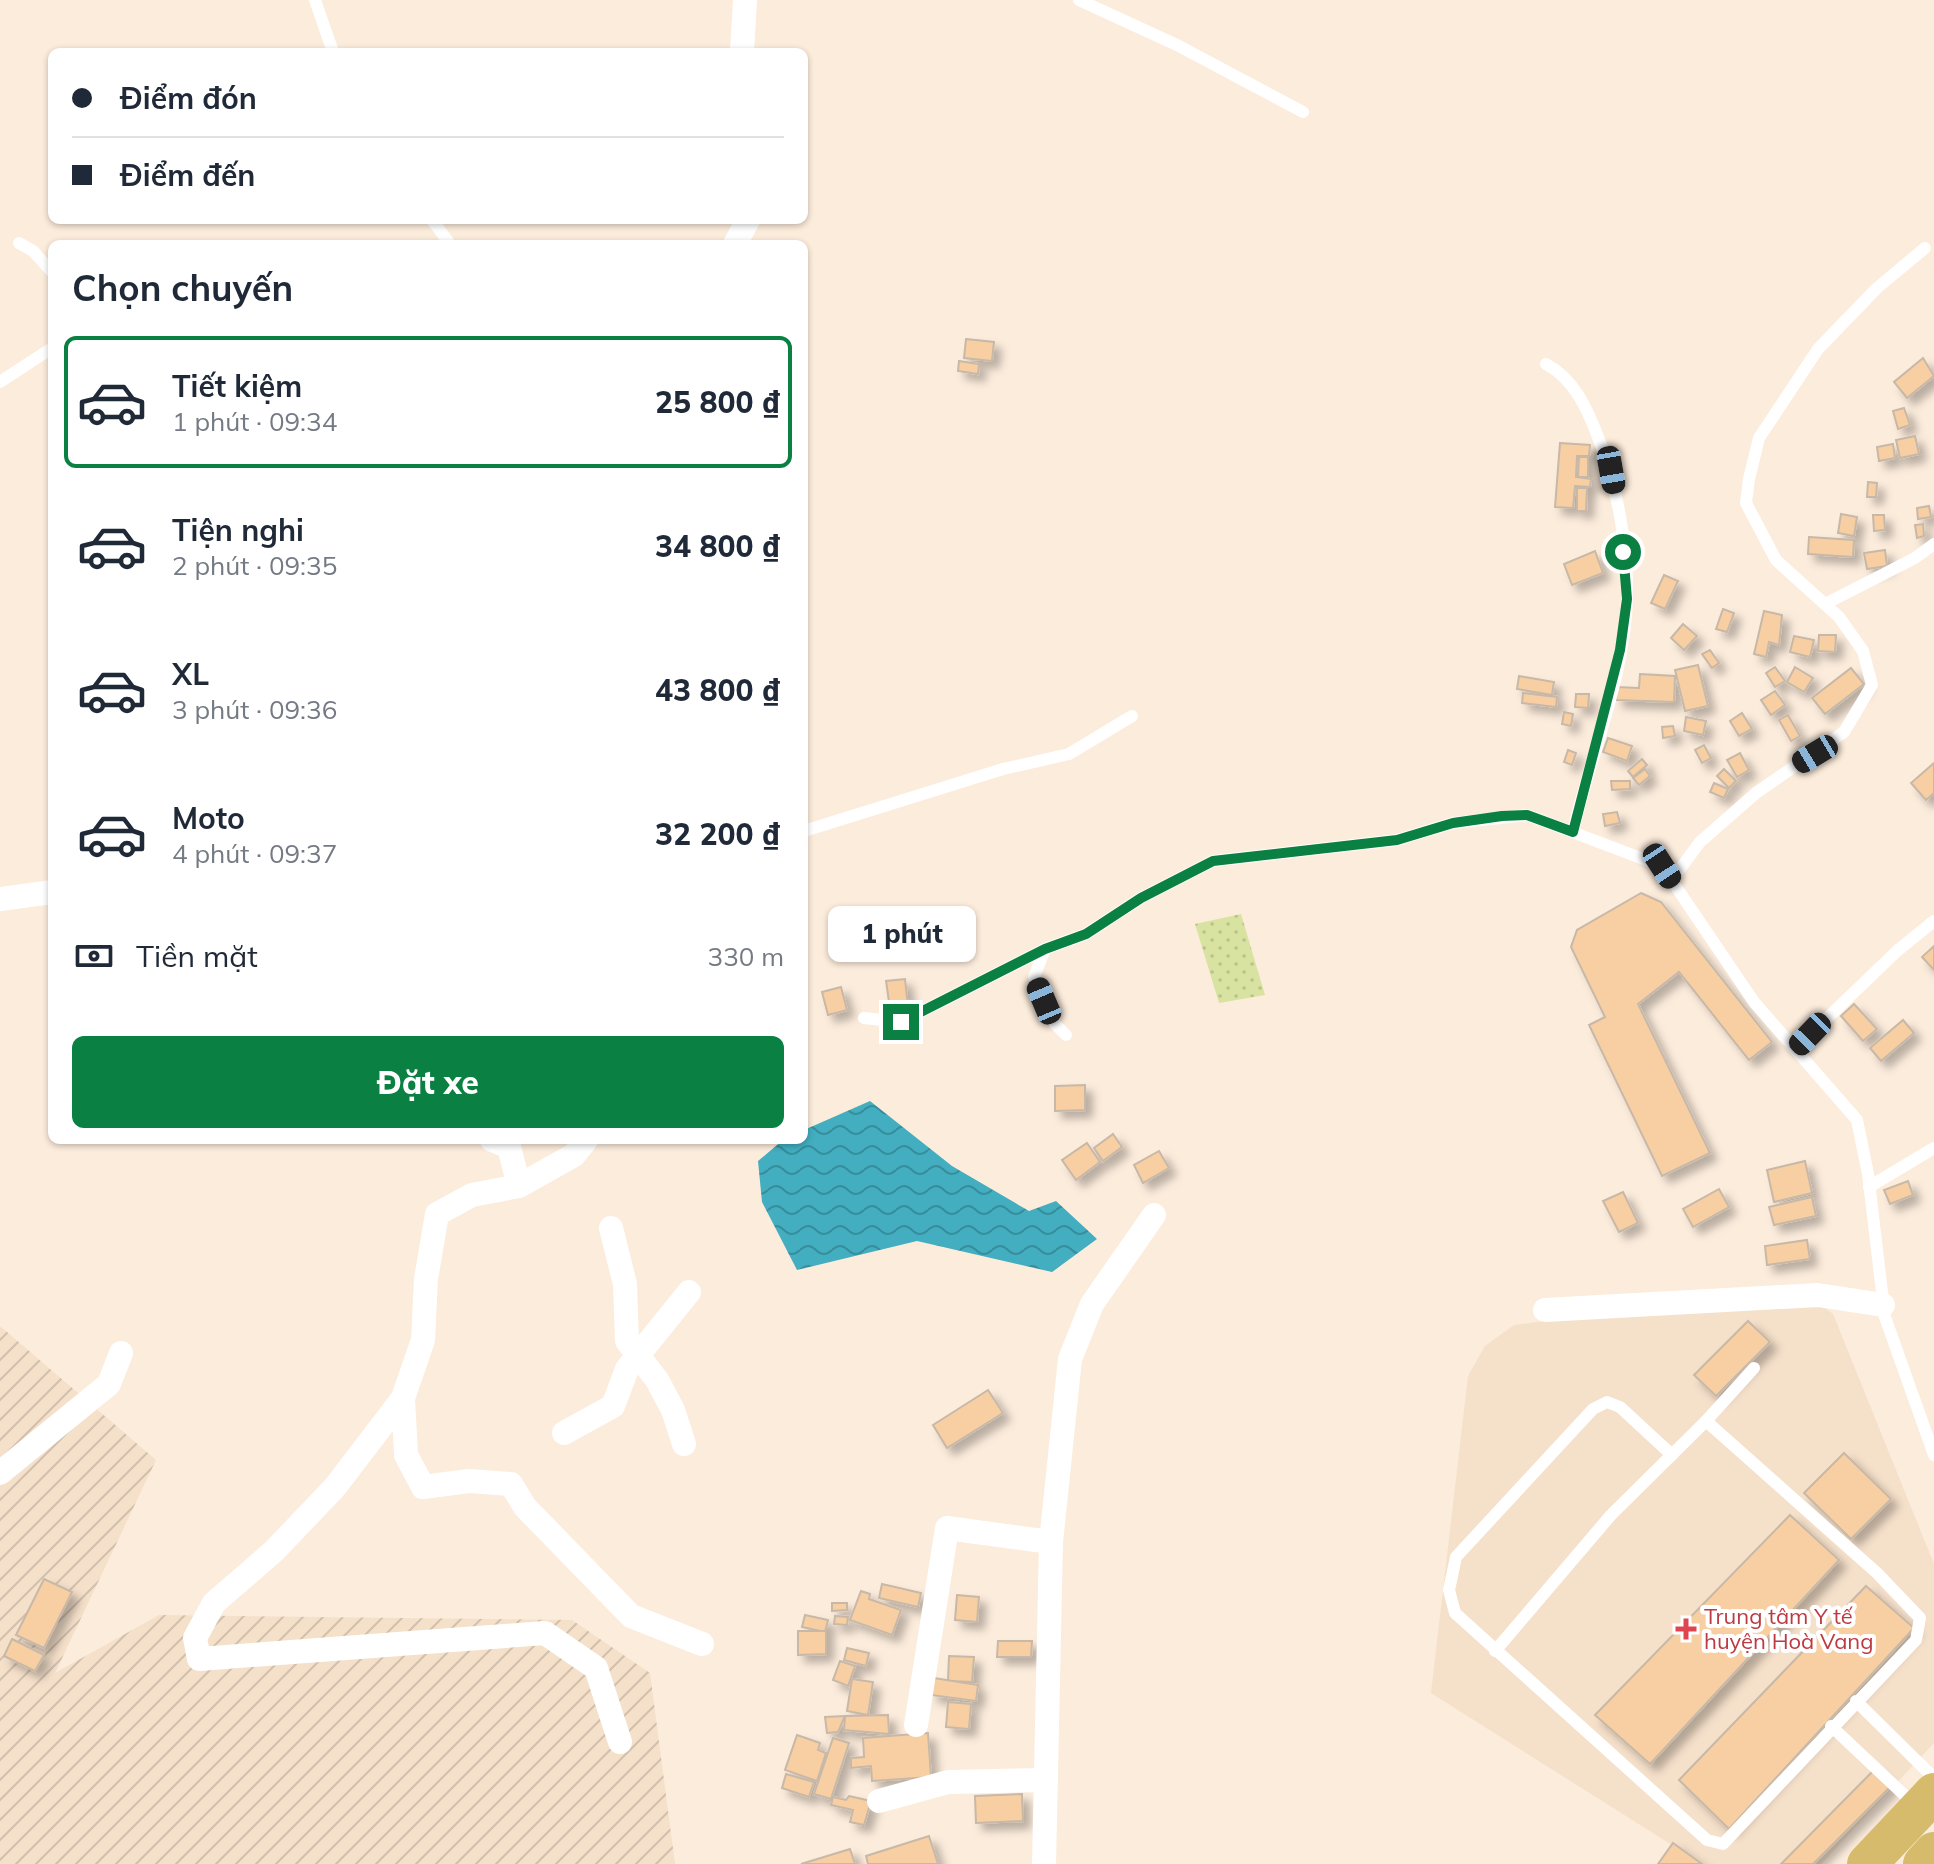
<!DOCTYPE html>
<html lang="vi">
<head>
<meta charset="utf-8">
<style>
  :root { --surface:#fff; --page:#f6f6f7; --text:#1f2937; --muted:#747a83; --line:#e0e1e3; --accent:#0b8043 }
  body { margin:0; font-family:Mulish,sans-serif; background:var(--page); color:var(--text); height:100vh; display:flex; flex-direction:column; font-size:30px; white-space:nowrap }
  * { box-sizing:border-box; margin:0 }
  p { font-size:26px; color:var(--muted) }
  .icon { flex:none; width:44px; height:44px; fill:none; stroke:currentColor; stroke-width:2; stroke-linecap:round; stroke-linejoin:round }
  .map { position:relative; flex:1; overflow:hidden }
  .details { position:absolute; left:48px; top:240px; width:760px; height:904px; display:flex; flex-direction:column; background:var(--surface); border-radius:12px; box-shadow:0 2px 6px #0004 }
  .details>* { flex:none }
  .hud { position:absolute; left:48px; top:48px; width:760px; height:176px; border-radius:12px; box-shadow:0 2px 6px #0004; display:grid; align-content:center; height:176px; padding:0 24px; background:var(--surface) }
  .end { position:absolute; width:36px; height:36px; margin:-18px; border:10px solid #0b8043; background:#fff; box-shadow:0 0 0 4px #fff }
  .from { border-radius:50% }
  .bubble { position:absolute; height:56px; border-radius:12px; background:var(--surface); box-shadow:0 2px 6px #0004; font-size:26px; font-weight:800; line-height:56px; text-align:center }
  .car { position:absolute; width:24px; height:48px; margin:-24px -12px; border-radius:10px; box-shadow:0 0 6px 2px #0007; background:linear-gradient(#222 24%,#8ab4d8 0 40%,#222 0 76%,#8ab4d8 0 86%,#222 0) }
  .hud b { display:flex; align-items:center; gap:28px; height:76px; font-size:30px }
  .hud b+b { border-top:2px solid var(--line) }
  .hud i { width:20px; height:20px; background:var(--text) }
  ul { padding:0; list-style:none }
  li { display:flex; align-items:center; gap:24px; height:132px; margin:0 16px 12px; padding:0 8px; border:4px solid transparent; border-radius:12px }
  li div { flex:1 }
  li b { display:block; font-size:30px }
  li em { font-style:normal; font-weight:800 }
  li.on { border-color:var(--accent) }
  li>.icon { width:72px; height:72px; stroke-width:1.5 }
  h2 { padding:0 24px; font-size:36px; line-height:96px }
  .pay { display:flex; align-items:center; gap:20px; height:88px; padding:0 24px; font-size:30px }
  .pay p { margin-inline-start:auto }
  .cta { display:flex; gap:16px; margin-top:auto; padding:16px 24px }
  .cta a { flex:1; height:92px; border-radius:12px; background:var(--accent); color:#fff; font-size:32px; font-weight:800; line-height:92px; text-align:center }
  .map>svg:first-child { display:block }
  .built { fill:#f5e0ca }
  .industrial { fill:url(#industrial-furrows) }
  .grass { fill:url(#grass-dots) }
  .water { fill:url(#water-waves) }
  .building { fill:#f8cfa2; stroke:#c7b8a8; stroke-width:2; filter:url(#shadow) }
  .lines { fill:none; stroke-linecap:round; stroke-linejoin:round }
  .service { stroke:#fff; stroke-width:12 }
  .minor { stroke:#fff; stroke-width:24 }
  .trunk { stroke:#d6bb6c; stroke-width:40 }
  .route { stroke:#0b8043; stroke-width:10 }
  .health-dot { fill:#e0444e; stroke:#fff; stroke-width:3 }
  .labels { text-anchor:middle; stroke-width:8; stroke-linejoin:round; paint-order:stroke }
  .health-label { font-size:22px; fill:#be3a42; stroke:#fff; text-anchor:start }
</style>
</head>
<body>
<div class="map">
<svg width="1934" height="1864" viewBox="0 0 1934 1864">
  <defs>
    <pattern id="industrial-furrows" width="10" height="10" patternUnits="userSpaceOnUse" patternTransform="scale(2)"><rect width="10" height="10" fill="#f5e0ca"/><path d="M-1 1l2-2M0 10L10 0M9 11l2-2" fill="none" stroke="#d2c0ad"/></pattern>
    <pattern id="grass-dots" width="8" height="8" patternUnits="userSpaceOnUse" patternTransform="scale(2)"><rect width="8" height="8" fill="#d9e3a1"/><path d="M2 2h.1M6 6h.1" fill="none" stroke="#bac38a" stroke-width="1.8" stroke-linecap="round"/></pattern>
    <pattern id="water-waves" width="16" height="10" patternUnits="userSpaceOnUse" patternTransform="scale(2)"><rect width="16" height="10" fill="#42aec0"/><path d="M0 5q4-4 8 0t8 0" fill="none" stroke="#378d9b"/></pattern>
    <filter id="shadow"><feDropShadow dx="7" dy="7" stdDeviation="4" flood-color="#0004"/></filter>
  </defs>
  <rect width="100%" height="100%" fill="#fcecdc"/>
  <polygon class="built" points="1822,1306 1833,1314 1934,1564 1934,1743 1821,1864 1702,1864 1431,1693 1468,1376 1485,1346 1514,1325 1553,1320"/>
  <polygon class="industrial" points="0,1326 156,1460 55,1673 159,1615 572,1620 650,1673 675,1864 0,1864"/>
  <polygon class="grass" points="1241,914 1265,995 1219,1003 1195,924"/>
  <polygon class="water" points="870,1101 952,1166 1029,1211 1056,1201 1097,1239 1052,1272 917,1241 797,1270 762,1202 758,1161 783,1140 804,1140 804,1130"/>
  <g class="building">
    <polygon points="966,339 994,342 992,361 964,358"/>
    <polygon points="1923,358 1934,376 1907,398 1894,382"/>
    <polygon points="959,361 979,364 978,374 958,371"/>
    <polygon points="1904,408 1910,425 1898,429 1893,411"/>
    <polygon points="1915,436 1919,454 1900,458 1896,440"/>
    <polygon points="1560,443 1590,445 1589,456 1577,456 1576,477 1591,479 1590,487 1575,486 1573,508 1555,507"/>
    <polygon points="1893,444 1895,458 1879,461 1877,447"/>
    <polygon points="1579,457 1588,457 1588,477 1578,477"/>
    <polygon points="1868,482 1877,483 1876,497 1867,497"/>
    <polygon points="1577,488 1587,488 1586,511 1577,511"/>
    <polygon points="1929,506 1931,517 1918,519 1917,508"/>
    <polygon points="1841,514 1857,517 1854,536 1838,533"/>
    <polygon points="1873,515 1884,515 1885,530 1874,531"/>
    <polygon points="1923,524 1924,536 1917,538 1915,525"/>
    <polygon points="1809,537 1854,540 1853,557 1808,554"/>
    <polygon points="1885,550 1887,566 1867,569 1864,553"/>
    <polygon points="1595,551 1603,573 1572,585 1564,564"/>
    <polygon points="1664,575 1678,581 1665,609 1651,603"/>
    <polygon points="1723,609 1734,613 1727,632 1716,629"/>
    <polygon points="1764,611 1782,615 1779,645 1769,642 1766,657 1754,654"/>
    <polygon points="1683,624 1697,636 1684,650 1671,638"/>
    <polygon points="1819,635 1836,635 1835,652 1818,651"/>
    <polygon points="1794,636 1814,640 1810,657 1790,652"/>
    <polygon points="1710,650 1719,663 1712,668 1702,654"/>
    <polygon points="1698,665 1708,706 1685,711 1675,670"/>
    <polygon points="1775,667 1785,681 1775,687 1766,673"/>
    <polygon points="1795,667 1813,678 1804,692 1787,682"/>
    <polygon points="1851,668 1864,684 1825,714 1812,698"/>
    <polygon points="1640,674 1675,676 1674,702 1616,700 1617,687 1639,688"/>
    <polygon points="1519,676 1554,682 1552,695 1517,689"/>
    <polygon points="1775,691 1785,705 1771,715 1761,700"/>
    <polygon points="1523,693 1557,697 1556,707 1522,703"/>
    <polygon points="1576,694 1589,694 1588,708 1575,707"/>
    <polygon points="1564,712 1573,714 1571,726 1562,724"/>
    <polygon points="1742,713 1752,729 1739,736 1730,721"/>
    <polygon points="1788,715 1800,736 1791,741 1779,720"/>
    <polygon points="1686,717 1706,721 1703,735 1684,731"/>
    <polygon points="1673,726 1675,736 1663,738 1662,727"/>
    <polygon points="1608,738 1632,746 1627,761 1603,752"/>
    <polygon points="1704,745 1711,758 1702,763 1695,750"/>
    <polygon points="1568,750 1576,753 1572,765 1564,762"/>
    <polygon points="1740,753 1749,770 1737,777 1727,760"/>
    <polygon points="1642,759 1647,765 1633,777 1628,771"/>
    <polygon points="1934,763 1934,793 1926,800 1911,783"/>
    <polygon points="1645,769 1650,776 1639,785 1633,778"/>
    <polygon points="1724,769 1736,781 1729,788 1717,776"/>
    <polygon points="1611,781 1630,781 1630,789 1612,790"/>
    <polygon points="1714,783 1728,789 1724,798 1710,792"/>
    <polygon points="1617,812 1620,823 1605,826 1603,814"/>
    <polygon points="1641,893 1661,902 1772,1042 1749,1060 1679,972 1638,1004 1710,1153 1662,1176 1589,1025 1605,1017 1571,947 1577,930"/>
    <polygon points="1934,946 1934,970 1922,957"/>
    <polygon points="905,979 908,1007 890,1009 886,981"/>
    <polygon points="841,987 847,1010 828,1015 822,992"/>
    <polygon points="1854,1004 1877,1029 1863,1041 1841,1016"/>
    <polygon points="1903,1020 1914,1033 1881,1061 1870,1048"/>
    <polygon points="1085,1085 1085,1110 1055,1111 1055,1086"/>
    <polygon points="1113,1134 1122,1147 1103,1161 1094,1148"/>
    <polygon points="1087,1143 1100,1162 1076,1180 1062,1160"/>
    <polygon points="1159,1151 1169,1168 1143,1183 1134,1165"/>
    <polygon points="1805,1161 1812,1193 1774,1202 1767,1170"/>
    <polygon points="1908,1181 1913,1195 1890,1204 1884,1190"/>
    <polygon points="1719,1189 1729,1207 1693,1227 1683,1209"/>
    <polygon points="1623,1192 1638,1223 1619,1232 1603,1201"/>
    <polygon points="1812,1197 1816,1216 1774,1225 1769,1207"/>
    <polygon points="1807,1240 1810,1259 1767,1265 1765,1246"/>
    <polygon points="1748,1321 1770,1342 1716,1396 1694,1375"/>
    <polygon points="988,1390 1003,1413 947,1448 933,1425"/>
    <polygon points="1844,1453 1891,1499 1851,1539 1804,1493"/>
    <polygon points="1790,1515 1839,1560 1650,1764 1595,1715"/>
    <polygon points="44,1579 72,1592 44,1648 16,1635"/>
    <polygon points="882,1584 921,1593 918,1607 879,1598"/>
    <polygon points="1866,1586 1914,1628 1729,1829 1679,1780"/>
    <polygon points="861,1591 870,1594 869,1599 901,1610 892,1635 850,1620"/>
    <polygon points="957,1595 979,1597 977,1622 955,1620"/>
    <polygon points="832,1603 847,1603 847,1610 832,1611"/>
    <polygon points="805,1615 828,1620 825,1632 802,1627"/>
    <polygon points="835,1616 848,1617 847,1625 834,1624"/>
    <polygon points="798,1631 826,1631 826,1654 798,1655"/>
    <polygon points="12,1639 44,1655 35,1671 4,1656"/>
    <polygon points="998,1641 1032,1641 1031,1657 997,1657"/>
    <polygon points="847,1648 869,1653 866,1666 844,1660"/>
    <polygon points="949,1656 974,1657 972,1682 948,1681"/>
    <polygon points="840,1661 855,1666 848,1686 833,1680"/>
    <polygon points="934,1678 978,1685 976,1701 931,1695"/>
    <polygon points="852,1679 873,1682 868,1715 847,1711"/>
    <polygon points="948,1702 971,1704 969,1729 946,1727"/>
    <polygon points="888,1715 889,1734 844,1730 845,1716"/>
    <polygon points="845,1716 838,1732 827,1733 825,1717"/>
    <polygon points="928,1733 931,1777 872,1781 871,1766 851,1768 851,1758 864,1757 863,1738"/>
    <polygon points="797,1735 820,1743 818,1750 826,1753 817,1781 785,1770"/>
    <polygon points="833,1738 849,1743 831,1799 814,1794"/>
    <polygon points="1875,1769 1892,1785 1813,1864 1781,1864"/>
    <polygon points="786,1774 814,1782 809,1797 782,1788"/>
    <polygon points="1022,1794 1023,1821 976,1823 975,1796"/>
    <polygon points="849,1796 871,1801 864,1825 850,1822 853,1810 831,1805 833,1797 846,1800"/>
    <polygon points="929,1836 938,1864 868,1864 866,1856"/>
    <polygon points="1673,1843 1702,1864 1658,1864"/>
    <polygon points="850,1849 855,1864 801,1864"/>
  </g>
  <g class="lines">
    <g class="service">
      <polyline points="315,0 333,52"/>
      <polyline points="1079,0 1177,45 1303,112"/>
      <polyline points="432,220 450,244"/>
      <polyline points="19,243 33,251 52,272"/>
      <path d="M1546,364C1574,379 1587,408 1598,437C1617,486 1628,545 1627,599C1625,677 1590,756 1573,832"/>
      <polyline points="0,382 52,348"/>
      <polyline points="1825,604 1915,558 1934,544"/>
      <polyline points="804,831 1003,769 1069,754 1132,716"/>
      <polyline points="1671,881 1700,842 1756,793 1844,732 1872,685 1863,651 1839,617 1776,560 1746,503 1749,479 1759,438 1818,349 1877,288 1925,248"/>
      <polyline points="1045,949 1034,977 1055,1024 1066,1035"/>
      <polyline points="864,1018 901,1022 1045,949 1086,934 1141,898 1213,861 1397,840 1453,823 1527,815 1662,866 1754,1002 1857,1120 1868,1174 1885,1317 1934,1455"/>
      <polyline points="1795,1049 1897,951 1934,921"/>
      <polyline points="1869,1187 1934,1148"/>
      <polyline points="1672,1455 1620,1407 1607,1402 1593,1409 1456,1557 1449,1590 1455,1613 1707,1840 1723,1844 1916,1640 1920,1618 1877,1573 1706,1421"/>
      <polyline points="1495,1651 1611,1515 1706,1421 1754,1368"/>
      <polyline points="1856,1701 1934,1778"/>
      <polyline points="1831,1726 1916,1806"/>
    </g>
    <g class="minor">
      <polyline points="742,52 745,0"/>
      <polyline points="735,244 748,220"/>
      <polyline points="0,899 52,892"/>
      <polyline points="492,1140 509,1147 519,1186"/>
      <polyline points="586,1140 574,1155 519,1186 472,1195 437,1214 426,1279 423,1340 403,1398 406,1455 423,1487 469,1481 511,1484 525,1507 631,1616 702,1644"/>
      <polyline points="611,1228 625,1284 627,1341 657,1380 673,1410 684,1444"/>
      <polyline points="1545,1310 1818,1295 1883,1305"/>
      <polyline points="403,1398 335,1487 274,1551 214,1603 195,1638 199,1659 545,1633 596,1668 620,1742"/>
      <polyline points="564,1433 613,1406 627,1369 689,1292"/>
      <polyline points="0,1473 109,1384 121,1353"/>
      <polyline points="916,1725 947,1528 1051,1542"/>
      <polyline points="879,1801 948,1782 1046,1780"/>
      <polyline points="1044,1864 1051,1542 1070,1359 1092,1304 1154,1215"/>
    </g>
    <g class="trunk">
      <polyline points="1867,1864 1934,1793"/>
      <polyline points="1923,1864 1934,1852"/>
    </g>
  </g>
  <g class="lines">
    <polyline class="route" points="901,1022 1045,949 1086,934 1141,898 1213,861 1397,840 1453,823 1502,816 1527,815 1573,832 1620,650 1627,599 1623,552"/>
  </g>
  <path class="health-dot" d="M1682 1617h8v8h8v8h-8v8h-8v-8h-8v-8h8z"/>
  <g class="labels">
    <g class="health-label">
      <text x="1704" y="1624">Trung tâm Y tế<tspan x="1704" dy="25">huyện Hoà Vang</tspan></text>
    </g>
  </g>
</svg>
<i class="end from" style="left:1623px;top:552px"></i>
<i class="end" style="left:901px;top:1022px"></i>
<div class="bubble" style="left:828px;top:906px;width:148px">1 phút</div>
<i class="car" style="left:1611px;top:470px;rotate:170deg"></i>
<i class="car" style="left:1815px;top:754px;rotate:239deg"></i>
<i class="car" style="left:1662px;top:866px;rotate:147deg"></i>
<i class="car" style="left:1044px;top:1001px;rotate:337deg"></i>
<i class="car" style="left:1810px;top:1034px;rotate:224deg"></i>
<div class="hud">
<b><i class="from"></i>Điểm đón</b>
<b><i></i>Điểm đến</b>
</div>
<section class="details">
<h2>Chọn chuyến</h2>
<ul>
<li class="on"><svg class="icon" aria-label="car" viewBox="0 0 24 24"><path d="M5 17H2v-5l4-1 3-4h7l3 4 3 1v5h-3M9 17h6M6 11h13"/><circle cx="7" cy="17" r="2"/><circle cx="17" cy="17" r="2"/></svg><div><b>Tiết kiệm</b><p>1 phút · 09:34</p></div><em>25 800 ₫</em></li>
<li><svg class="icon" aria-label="car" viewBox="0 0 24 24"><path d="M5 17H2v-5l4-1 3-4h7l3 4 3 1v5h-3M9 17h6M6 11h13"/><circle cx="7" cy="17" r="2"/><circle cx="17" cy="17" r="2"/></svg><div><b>Tiện nghi</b><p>2 phút · 09:35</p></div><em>34 800 ₫</em></li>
<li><svg class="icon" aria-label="car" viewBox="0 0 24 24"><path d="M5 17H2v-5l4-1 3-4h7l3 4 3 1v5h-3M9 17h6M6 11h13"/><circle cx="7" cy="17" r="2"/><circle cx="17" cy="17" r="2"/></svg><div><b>XL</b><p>3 phút · 09:36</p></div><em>43 800 ₫</em></li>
<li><svg class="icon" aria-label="car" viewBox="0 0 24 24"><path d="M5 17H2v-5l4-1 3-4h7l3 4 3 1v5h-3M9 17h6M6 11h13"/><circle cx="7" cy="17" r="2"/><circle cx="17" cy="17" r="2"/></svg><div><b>Moto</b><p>4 phút · 09:37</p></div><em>32 200 ₫</em></li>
</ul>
<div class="pay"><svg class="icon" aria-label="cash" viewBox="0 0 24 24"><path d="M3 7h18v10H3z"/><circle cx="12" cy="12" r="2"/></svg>Tiền mặt<p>330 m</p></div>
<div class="cta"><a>Đặt xe</a></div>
</section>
</div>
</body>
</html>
